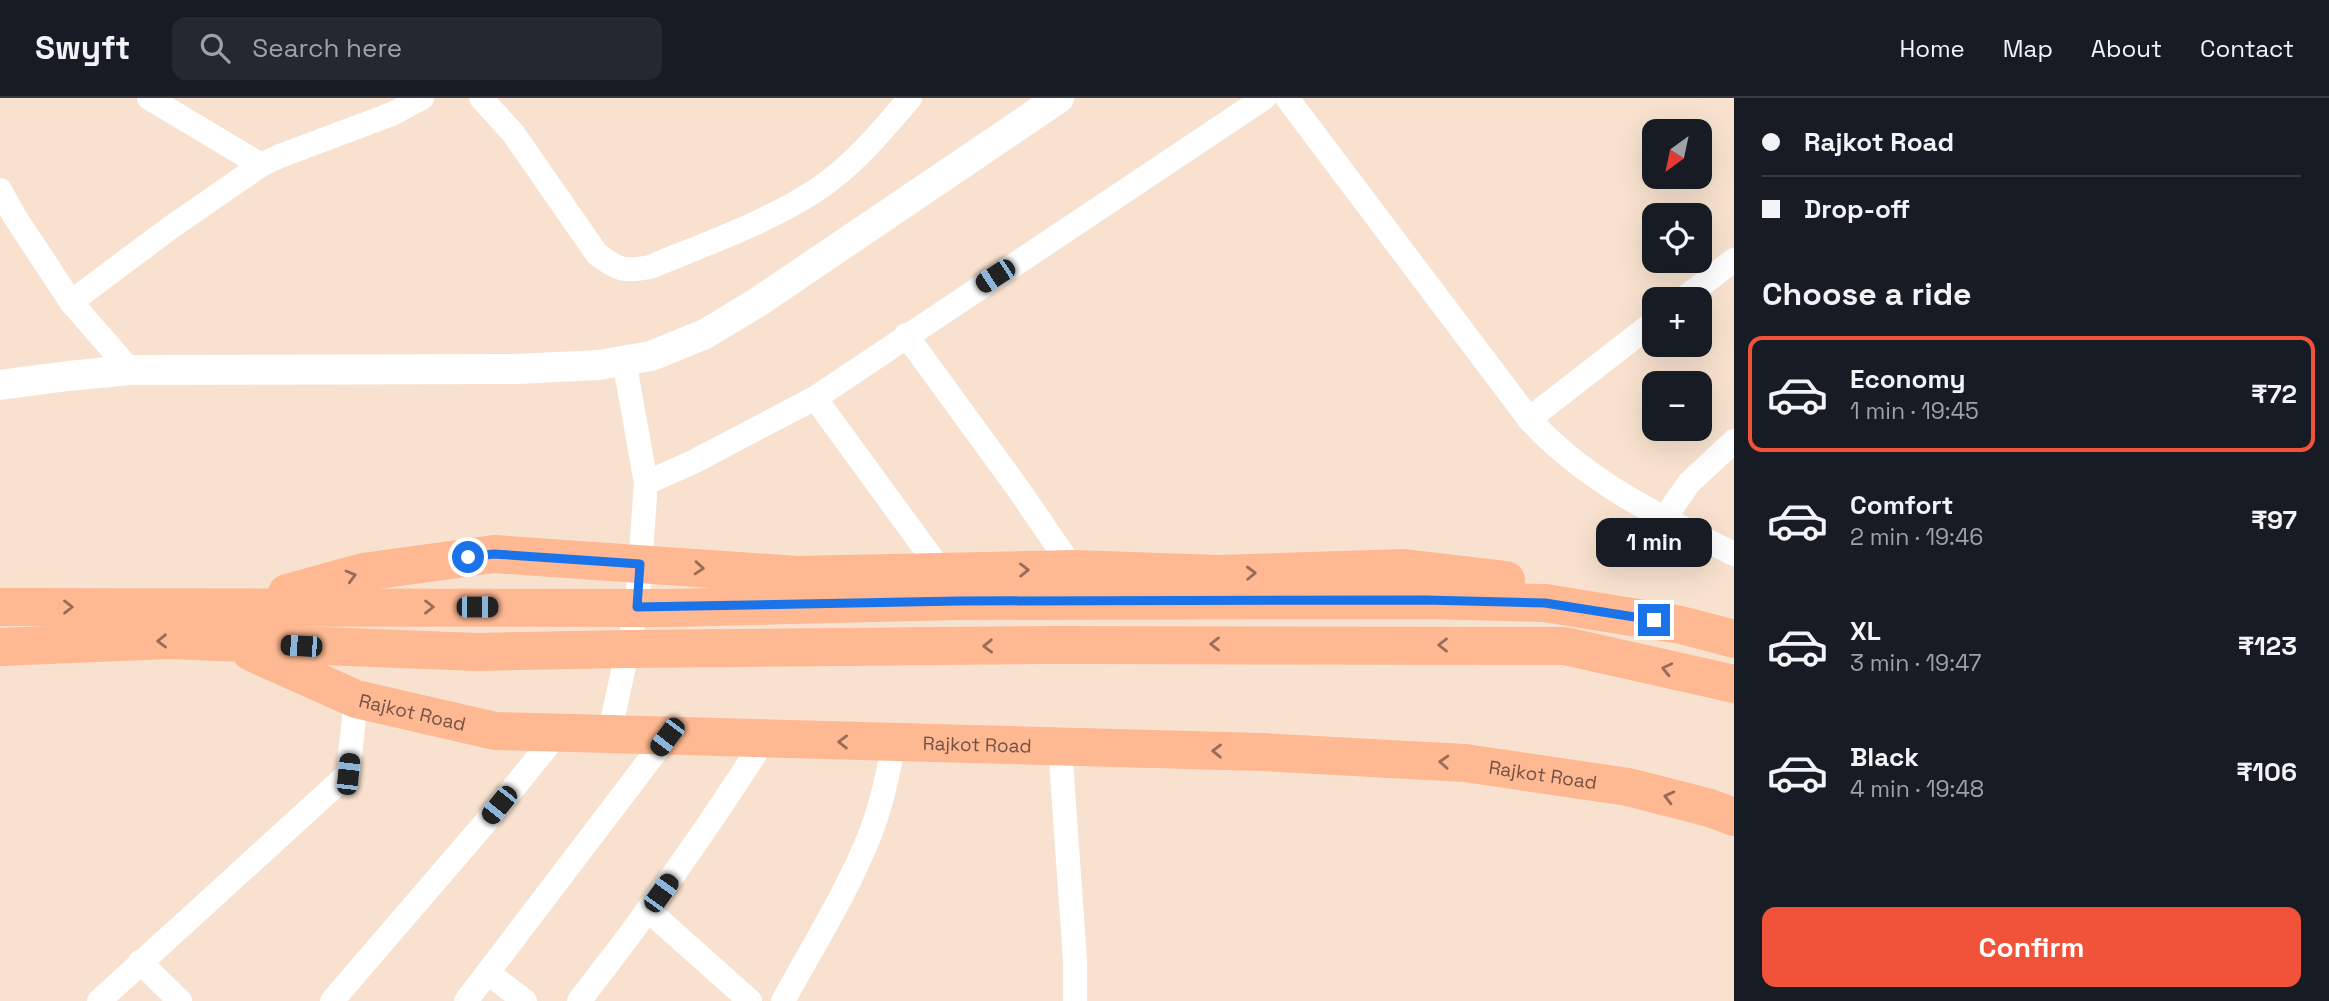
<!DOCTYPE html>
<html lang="en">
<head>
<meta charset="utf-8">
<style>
  :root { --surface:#171b24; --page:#242831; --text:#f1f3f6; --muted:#9ea1a6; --line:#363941; --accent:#f1523a }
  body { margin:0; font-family:"Space Grotesk",sans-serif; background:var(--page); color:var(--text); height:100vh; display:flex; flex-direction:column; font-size:26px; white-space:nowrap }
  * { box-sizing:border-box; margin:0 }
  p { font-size:23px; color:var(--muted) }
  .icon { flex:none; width:38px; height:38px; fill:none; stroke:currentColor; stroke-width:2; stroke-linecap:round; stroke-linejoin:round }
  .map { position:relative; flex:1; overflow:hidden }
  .sheet { display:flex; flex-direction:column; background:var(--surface); width:595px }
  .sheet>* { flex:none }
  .guide { display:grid; align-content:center; height:154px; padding:0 28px; background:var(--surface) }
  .needle { width:46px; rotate:213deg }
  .tools { position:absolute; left:1642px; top:21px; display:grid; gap:14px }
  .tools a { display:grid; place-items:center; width:70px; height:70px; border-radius:14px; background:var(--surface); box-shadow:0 7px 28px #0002; font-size:35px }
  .end { position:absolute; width:32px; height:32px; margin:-16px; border:9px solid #1a73e8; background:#fff; box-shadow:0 0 0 4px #fff }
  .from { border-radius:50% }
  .bubble { position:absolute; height:49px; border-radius:14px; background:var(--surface); box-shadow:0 7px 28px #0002; font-size:23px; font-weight:600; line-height:49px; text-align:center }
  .car { position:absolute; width:21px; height:42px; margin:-21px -10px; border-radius:9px; box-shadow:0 0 5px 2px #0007; background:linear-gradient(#222 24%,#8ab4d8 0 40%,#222 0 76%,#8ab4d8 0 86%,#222 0) }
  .guide b { display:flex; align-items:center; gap:24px; height:66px; font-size:26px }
  .guide b+b { border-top:2px solid var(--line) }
  .guide i { width:18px; height:18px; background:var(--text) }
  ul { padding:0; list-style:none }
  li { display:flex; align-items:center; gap:21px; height:116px; margin:0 14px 10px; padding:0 14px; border:4px solid transparent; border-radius:14px }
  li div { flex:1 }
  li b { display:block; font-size:26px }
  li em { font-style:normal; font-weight:600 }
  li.on { border-color:var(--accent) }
  li>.icon { width:63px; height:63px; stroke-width:1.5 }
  h2 { padding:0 28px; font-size:32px; line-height:84px }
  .cta { display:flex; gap:14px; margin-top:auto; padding:14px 28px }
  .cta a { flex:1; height:80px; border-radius:14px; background:var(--accent); color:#fff; font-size:28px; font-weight:600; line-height:80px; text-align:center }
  header { display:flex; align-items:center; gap:42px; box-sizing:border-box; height:98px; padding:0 35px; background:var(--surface); border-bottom:2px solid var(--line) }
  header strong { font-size:33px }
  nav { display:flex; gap:38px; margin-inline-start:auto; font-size:24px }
  .search { width:490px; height:63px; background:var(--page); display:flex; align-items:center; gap:18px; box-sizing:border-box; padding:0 24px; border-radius:14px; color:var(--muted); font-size:26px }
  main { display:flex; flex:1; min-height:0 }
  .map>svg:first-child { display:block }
  .residential { fill:#f8e2cf; fill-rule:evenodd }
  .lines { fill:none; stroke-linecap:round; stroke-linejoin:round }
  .minor { stroke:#fff; stroke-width:24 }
  .tertiary { stroke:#fff; stroke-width:30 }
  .trunk { stroke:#feb892; stroke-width:38 }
  .oneway { stroke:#976c58 }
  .route { stroke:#1a73e8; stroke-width:9 }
  .labels { text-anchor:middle; stroke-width:5; stroke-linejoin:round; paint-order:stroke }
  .street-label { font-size:19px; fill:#755245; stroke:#fff3e6 }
</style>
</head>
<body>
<header>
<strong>Swyft</strong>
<div class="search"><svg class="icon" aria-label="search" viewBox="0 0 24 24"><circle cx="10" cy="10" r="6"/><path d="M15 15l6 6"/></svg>Search here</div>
<nav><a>Home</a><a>Map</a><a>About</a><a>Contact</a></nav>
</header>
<main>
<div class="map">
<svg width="1734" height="903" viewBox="0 0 1734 903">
  <rect width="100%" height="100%" fill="#feefdf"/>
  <path class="residential" d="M0,0H1734V903H0ZM1654,33H1699V79H1654ZM1654,117H1699V163H1654ZM1654,201H1699V247H1654ZM1654,285H1699V331H1654Z"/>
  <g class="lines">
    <g class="minor">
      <polyline points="149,0 261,67"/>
      <path d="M481,0L513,35L597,156C618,172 624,174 650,169C705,146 764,126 815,93C852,69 882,33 910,0"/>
      <path d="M1287,0L1529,321C1585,383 1660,419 1734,456"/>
      <polyline points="0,92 15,119 71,204 130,272"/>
      <polyline points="1683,201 1734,162"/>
      <polyline points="71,204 170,130 261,67 280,58 392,16 422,0"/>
      <polyline points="906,237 1019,392 1073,471"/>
      <polyline points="815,300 942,474"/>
      <polyline points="1529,321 1654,224"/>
      <polyline points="646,385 693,364 815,300 1264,0"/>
      <polyline points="1664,421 1689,385 1734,343"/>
      <polyline points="609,637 637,509 646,385 624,262"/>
      <polyline points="1060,649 1075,862 1075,903"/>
      <polyline points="648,812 750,903"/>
      <polyline points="140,864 180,903"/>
      <polyline points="488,875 525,903"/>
      <polyline points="99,903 348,676 356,601"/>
      <polyline points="332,903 485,725 558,635"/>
      <polyline points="466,903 667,639"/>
      <path d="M579,903C645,819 707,732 764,642"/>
      <path d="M783,903C813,848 848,793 871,734C882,705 888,675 894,645"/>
    </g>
    <polyline class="tertiary" points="0,287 68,278 130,272 516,271 599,267 651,258 705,236 758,204 1059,0"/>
    <g class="trunk">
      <polyline points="287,495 363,474 494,456 797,477 1073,471 1218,476 1405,470 1506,482"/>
      <polyline points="0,509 672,510 958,503 1425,502 1545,505 1681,527 1734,541"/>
      <polyline points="0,549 169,542 476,554 627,551 1056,547 1565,548 1734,586"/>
      <path id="s1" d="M251,554L356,601L495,633L1262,654L1465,665L1628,689L1710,710L1734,719"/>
    </g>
  </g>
  <defs><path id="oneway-chevron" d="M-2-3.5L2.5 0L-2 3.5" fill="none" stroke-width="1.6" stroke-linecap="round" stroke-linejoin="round" transform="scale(1.75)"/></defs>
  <g class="oneway">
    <use href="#oneway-chevron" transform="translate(699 470) rotate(4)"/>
    <use href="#oneway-chevron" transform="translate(1024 472) rotate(-1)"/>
    <use href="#oneway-chevron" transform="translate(1251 475) rotate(-2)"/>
    <use href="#oneway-chevron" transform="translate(351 478) rotate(-15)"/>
    <use href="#oneway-chevron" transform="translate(68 509)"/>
    <use href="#oneway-chevron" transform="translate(429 509)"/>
    <use href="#oneway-chevron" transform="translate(162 543) rotate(179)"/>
    <use href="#oneway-chevron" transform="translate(1215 546) rotate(180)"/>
    <use href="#oneway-chevron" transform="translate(1443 547) rotate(-180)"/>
    <use href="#oneway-chevron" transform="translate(988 548) rotate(179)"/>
    <use href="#oneway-chevron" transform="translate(1667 571) rotate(-167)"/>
    <use href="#oneway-chevron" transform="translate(843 644) rotate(-179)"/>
    <use href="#oneway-chevron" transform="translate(1217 653) rotate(-179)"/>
    <use href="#oneway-chevron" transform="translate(1444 664) rotate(-177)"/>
    <use href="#oneway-chevron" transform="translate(1669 699) rotate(-166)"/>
  </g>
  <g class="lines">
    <polyline class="route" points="468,459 494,456 640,466 637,509 958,503 1425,502 1545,505 1654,522"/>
  </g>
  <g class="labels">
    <g class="street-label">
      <text dy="7" stroke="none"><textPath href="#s1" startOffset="173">Rajkot Road</textPath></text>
      <text dy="7" stroke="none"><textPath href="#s1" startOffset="740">Rajkot Road</textPath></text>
      <text dy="7" stroke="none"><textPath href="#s1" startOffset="1307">Rajkot Road</textPath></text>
    </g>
  </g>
</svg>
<div class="tools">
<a><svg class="needle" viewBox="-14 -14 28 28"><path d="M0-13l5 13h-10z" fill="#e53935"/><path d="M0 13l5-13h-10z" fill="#9ea1a6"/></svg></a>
<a><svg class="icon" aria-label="locate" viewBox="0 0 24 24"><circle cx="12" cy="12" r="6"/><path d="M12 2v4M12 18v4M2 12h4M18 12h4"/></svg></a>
<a>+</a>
<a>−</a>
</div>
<i class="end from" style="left:468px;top:459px"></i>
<i class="end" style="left:1654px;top:522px"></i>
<div class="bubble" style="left:1596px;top:420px;width:116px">1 min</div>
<i class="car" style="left:995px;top:178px;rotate:237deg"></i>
<i class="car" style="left:477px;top:509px;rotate:90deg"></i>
<i class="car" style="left:301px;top:548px;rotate:273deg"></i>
<i class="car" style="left:667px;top:639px;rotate:217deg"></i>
<i class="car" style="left:348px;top:676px;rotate:6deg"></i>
<i class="car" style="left:499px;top:707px;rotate:219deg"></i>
<i class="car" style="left:661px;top:795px;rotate:36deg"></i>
</div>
<section class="sheet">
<div class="guide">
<b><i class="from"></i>Rajkot Road</b>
<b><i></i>Drop-off</b>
</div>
<h2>Choose a ride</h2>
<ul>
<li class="on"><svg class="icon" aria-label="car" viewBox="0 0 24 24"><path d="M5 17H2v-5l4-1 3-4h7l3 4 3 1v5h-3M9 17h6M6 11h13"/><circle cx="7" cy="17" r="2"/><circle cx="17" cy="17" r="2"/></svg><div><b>Economy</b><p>1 min · 19:45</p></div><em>₹72</em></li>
<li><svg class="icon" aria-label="car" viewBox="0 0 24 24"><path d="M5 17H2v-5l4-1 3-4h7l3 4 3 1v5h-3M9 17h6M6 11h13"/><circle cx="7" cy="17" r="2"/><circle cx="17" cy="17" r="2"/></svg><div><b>Comfort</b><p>2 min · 19:46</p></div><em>₹97</em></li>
<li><svg class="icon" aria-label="car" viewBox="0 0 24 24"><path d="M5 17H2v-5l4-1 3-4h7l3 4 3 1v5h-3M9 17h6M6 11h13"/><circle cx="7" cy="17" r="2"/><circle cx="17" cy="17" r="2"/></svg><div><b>XL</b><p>3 min · 19:47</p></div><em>₹123</em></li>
<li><svg class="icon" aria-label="car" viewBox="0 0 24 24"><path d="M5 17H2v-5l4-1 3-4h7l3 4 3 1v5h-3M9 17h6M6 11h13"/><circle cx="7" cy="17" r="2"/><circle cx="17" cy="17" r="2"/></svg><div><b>Black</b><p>4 min · 19:48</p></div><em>₹106</em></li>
</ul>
<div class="cta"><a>Confirm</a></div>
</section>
</main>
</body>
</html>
